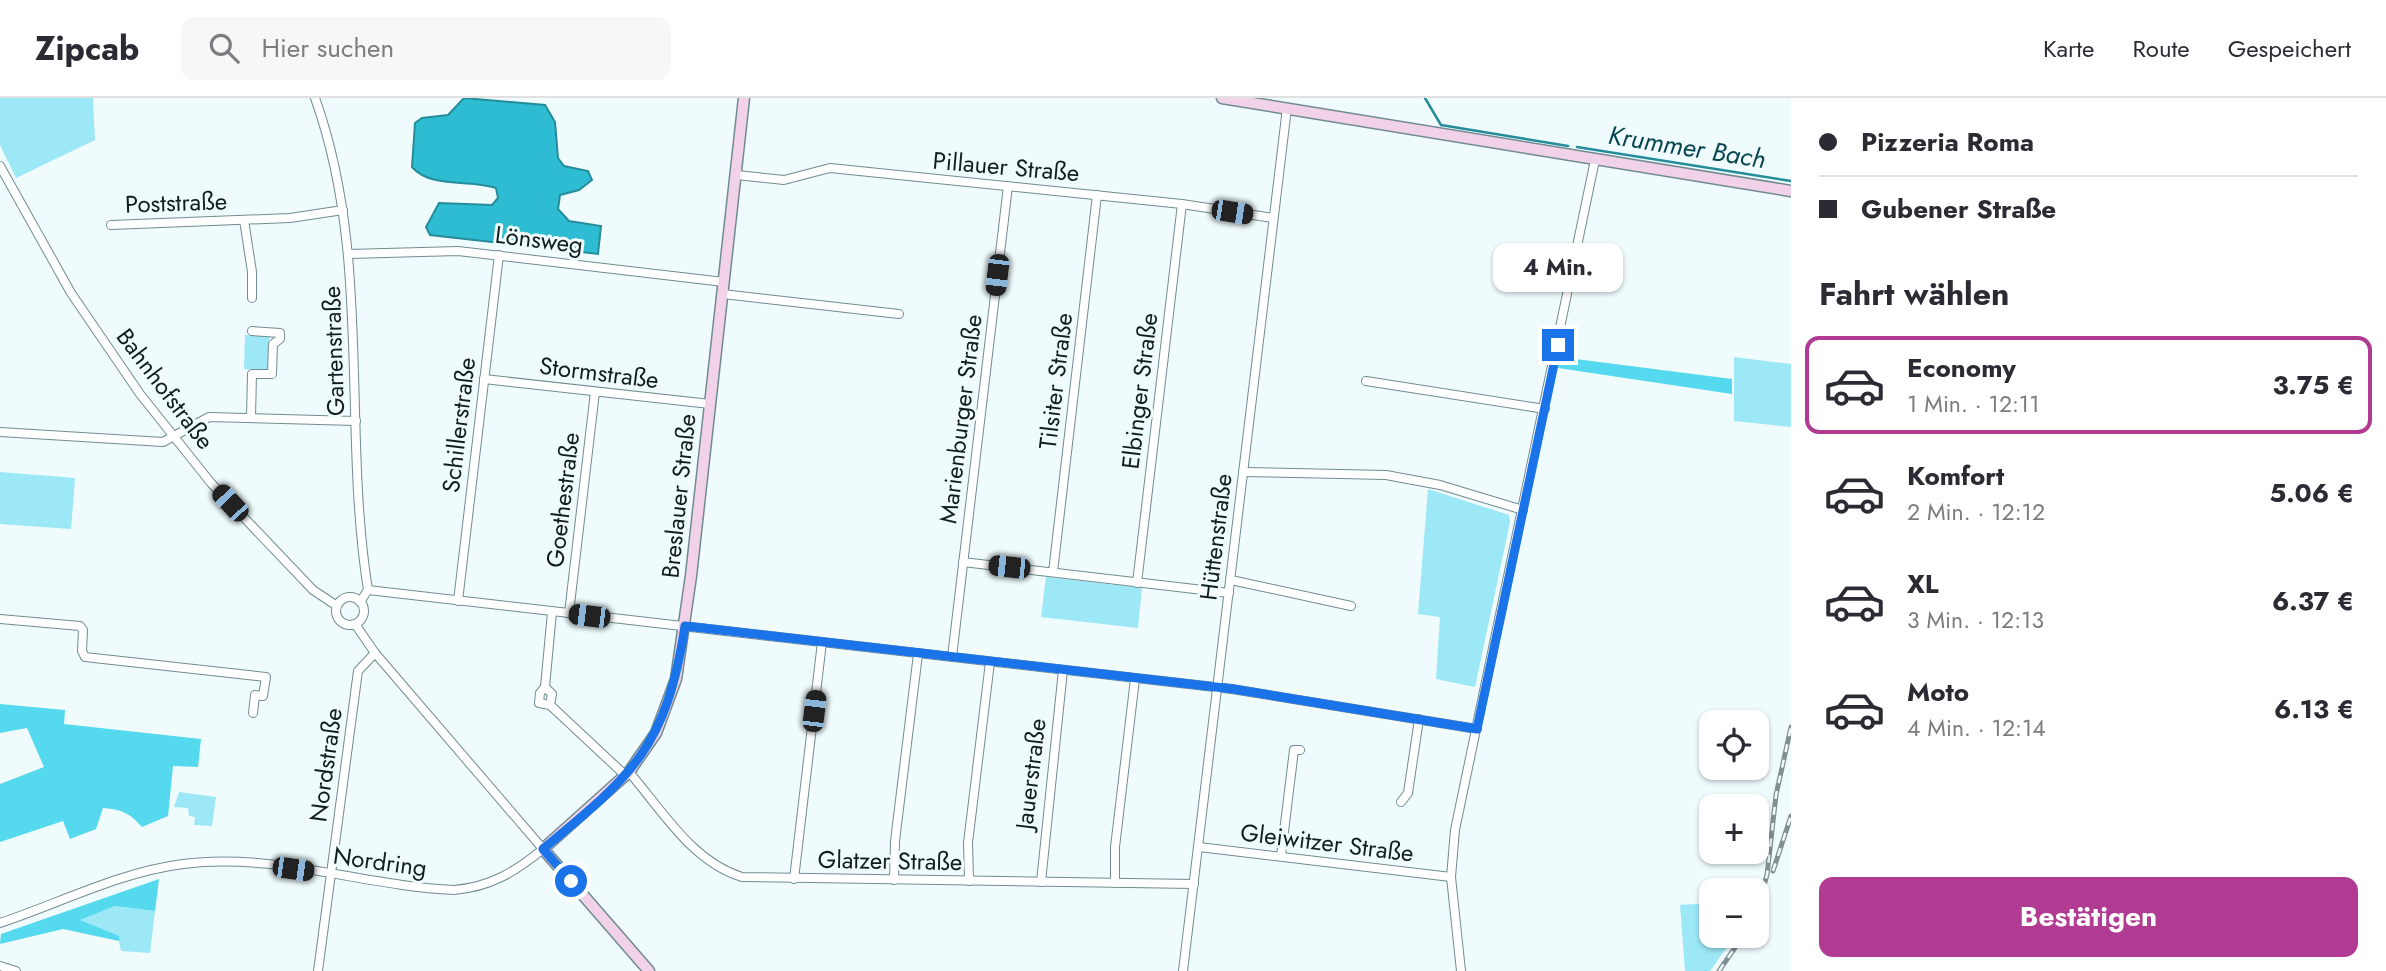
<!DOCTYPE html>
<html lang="de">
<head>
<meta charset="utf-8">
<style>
  :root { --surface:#fff; --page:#f7f7f7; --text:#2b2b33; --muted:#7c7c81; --line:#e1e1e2; --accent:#b13b92 }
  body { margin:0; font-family:Jost,sans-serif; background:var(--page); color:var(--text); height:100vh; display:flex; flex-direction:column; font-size:26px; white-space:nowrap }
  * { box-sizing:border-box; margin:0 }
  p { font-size:23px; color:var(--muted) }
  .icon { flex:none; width:38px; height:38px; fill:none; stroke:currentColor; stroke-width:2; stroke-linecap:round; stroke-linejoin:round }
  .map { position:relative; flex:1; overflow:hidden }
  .sheet { display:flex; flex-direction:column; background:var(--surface); width:595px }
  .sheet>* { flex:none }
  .guide { display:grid; align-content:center; height:154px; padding:0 28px; background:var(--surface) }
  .fabs { position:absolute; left:1699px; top:612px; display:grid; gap:14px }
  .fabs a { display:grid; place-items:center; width:70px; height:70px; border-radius:14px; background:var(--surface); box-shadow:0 2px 5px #0004; font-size:35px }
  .end { position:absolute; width:32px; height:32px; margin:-16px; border:9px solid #1a73e8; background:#fff; box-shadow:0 0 0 4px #fff }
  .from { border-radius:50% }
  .bubble { position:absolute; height:49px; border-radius:14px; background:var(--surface); box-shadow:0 2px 5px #0004; font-size:23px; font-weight:700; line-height:49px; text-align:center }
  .car { position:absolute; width:21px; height:42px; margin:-21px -10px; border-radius:9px; box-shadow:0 0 5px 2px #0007; background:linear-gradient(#222 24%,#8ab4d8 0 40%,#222 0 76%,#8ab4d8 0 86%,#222 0) }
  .guide b { display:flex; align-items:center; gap:24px; height:66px; font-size:26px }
  .guide b+b { border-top:2px solid var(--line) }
  .guide i { width:18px; height:18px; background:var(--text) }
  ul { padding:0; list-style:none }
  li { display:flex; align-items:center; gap:21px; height:98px; margin:0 14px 10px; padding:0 14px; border:4px solid transparent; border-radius:14px }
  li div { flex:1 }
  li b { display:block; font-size:26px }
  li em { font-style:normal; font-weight:700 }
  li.selected { border-color:var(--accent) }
  li>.icon { width:63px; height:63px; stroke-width:1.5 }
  h2 { padding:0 28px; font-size:32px; line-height:84px }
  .action { display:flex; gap:14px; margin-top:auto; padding:14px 28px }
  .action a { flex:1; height:80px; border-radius:14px; background:var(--accent); color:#fff; font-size:28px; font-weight:700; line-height:80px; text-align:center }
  header { display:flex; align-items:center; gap:42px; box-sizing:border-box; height:98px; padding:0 35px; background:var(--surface); border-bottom:2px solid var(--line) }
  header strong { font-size:33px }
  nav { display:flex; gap:38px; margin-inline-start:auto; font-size:24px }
  .search { width:490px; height:63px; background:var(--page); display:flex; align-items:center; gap:18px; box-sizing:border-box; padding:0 24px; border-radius:14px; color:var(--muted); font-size:26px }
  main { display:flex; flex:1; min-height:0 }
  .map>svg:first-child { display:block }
  .green { fill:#9ce8f6 }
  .forest { fill:#54d9ef }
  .water { fill:#2dbcd1; stroke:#258c9c; stroke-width:2 }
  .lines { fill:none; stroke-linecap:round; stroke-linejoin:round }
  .stream { stroke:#258c9c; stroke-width:2.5 }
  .minor-casing { stroke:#718c91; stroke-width:10 }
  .secondary-casing { stroke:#718c91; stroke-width:13 }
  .minor { stroke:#fff; stroke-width:8 }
  .secondary { stroke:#f2d2e9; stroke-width:10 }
  .rail-casing { stroke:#838f91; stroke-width:5 }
  .rail { stroke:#effbfd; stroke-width:2.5; stroke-dasharray:8; stroke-linecap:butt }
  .route { stroke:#1a73e8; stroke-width:9 }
  .labels { text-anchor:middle; stroke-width:6; stroke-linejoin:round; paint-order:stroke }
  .street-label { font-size:24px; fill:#121d1f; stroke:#effbfd }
  .water-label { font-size:26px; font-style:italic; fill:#08464f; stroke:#effbfd }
</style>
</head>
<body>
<header>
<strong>Zipcab</strong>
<div class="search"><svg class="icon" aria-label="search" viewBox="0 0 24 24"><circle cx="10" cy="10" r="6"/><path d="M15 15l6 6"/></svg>Hier suchen</div>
<nav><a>Karte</a><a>Route</a><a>Gespeichert</a></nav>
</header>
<main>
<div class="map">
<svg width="1791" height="873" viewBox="0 0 1791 873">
  <rect width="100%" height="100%" fill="#effbfd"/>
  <g class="green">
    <polygon points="0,0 93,0 95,42 16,80 0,47"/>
    <polygon points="245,237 269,238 268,272 244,271"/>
    <polygon points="1734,259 1791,266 1791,329 1734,323"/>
    <polygon points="0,374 75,380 71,431 0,426"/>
    <polygon points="1428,391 1509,417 1510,424 1475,589 1436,581 1440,519 1418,516"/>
    <polygon points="1046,479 1142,490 1138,530 1041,519"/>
    <polygon points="179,694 216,699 212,728 194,727 195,719 189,718 188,710 174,709"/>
    <polygon points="1711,805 1712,838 1735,838 1710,873 1685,873 1680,807"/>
    <polygon points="115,808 155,813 150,855 121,853 118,838 79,822"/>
  </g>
  <g class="forest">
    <polygon points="1560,259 1732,281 1732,296 1558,270"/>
    <path d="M0,606L65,612L64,626L201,641L198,669L173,668L168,718L142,729C130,715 120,711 103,710L96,731L70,741L63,723L0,744V686L44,669L27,630L0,635Z"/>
    <polygon points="159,781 155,813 115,808 80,822 119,838 119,843 63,831 0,846 1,836"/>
  </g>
  <path class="water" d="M464,0L545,7L555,24L558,60L564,68L588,73L592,82L579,92L560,97L558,111L569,123L601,128L598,156L430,137L426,129L439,105L492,107L498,100L496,90C471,81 431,91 412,69L415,25L422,20L448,17Z"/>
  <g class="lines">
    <g class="stream">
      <polyline points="1425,0 1441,27 1568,48"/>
      <polyline points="1577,49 1791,83"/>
    </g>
    <defs>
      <g id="minor">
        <path d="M315,0C372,158 342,329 368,492L360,504"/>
        <polyline points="0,68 71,195 140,296 211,385 313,492 337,508"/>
        <polyline points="737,77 784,82 830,70 1182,106 1273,120"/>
        <polyline points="244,122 252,174 252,200"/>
        <polyline points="111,127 290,120 343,112"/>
        <polyline points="349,156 458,153 724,184"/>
        <polyline points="723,196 899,216"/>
        <polyline points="484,281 710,306"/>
        <polyline points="1366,283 1545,311"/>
        <polyline points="251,320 252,276 272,276 273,246 280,241 280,235 252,233"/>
        <polyline points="0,334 163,344 209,319 356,323"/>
        <polyline points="1243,374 1386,377 1440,387 1523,412"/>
        <polyline points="963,464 1229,495"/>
        <polyline points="1053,474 1097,97"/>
        <polyline points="1231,482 1351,508"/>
        <polyline points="1137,485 1182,106"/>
        <polyline points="368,492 1232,591 1477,631"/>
        <circle cx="350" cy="513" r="14"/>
        <polyline points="458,503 499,157"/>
        <polyline points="552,514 545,589 552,596 550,607 626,678"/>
        <polyline points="569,515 595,294"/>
        <polyline points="0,521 80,528 83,532 82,553 85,559 266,579 263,598 255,597 253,615"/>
        <polyline points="952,559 1008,88"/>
        <polyline points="545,589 540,595 539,605 550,607"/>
        <path d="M629,674C662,712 692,764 742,779L1194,786"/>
        <polyline points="1401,704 1408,695 1419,621"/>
        <polyline points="1199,749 1451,779"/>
        <polyline points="1281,758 1294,652 1300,652"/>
        <polyline points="794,781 822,544"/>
        <polyline points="894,782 895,743 918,556"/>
        <polyline points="969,783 968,745 990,564"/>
        <polyline points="1041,784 1063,572"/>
        <polyline points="1115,785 1115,749 1135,581"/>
        <path d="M0,825C60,805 120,774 183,766C273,754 364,788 454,792C490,789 515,774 543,751L375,555L355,526"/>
        <polyline points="0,868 16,873"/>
        <polyline points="318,873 358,573 375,555"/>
        <polyline points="1183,873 1287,10"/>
        <polyline points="1461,873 1451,779 1455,732 1595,62"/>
      </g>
      <g id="secondary">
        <polyline points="1222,0 1791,93"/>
        <polyline points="649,873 543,751 629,674 656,635 676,581 691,478 744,0"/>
      </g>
    </defs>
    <use href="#minor" class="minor-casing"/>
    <use href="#secondary" class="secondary-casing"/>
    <use href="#minor" class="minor"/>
    <use href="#secondary" class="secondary"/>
    <defs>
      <g id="rail">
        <polyline points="1773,773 1791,718"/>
        <polyline points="1757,811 1767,777 1776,697 1791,629"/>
        <polyline points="1719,873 1743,838"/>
      </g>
    </defs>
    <use href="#rail" class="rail-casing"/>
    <use href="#rail" class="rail"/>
  </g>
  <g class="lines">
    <path class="route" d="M571,783L543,751C634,676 666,649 685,528L1233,591L1477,631L1558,247"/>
  </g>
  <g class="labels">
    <g class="street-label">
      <text transform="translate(1006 69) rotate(5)" y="8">Pillauer Straße</text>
      <text transform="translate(176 105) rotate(-2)" y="8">Poststraße</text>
      <text transform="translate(539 142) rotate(7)" y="8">Lönsweg</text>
      <text transform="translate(334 253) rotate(-92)" y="8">Gartenstraße</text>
      <text transform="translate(599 275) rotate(7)" y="8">Stormstraße</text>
      <text transform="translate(1056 283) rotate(-83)" y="8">Tilsiter Straße</text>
      <text transform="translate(165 291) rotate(53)" y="8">Bahnhofstraße</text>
      <text transform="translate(1140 293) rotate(-83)" y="8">Elbinger Straße</text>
      <text transform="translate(961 321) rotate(-83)" y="8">Marienburger Straße</text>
      <text transform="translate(459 327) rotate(-83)" y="8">Schillerstraße</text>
      <text transform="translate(679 398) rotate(-84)" y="8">Breslauer Straße</text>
      <text transform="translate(563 402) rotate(-83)" y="8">Goethestraße</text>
      <text transform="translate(1216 439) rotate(-83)" y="8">Hüttenstraße</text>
      <text transform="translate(326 667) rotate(-82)" y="8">Nordstraße</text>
      <text transform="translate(1031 676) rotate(-83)" y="8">Jauerstraße</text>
      <text transform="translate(1327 745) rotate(7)" y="8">Gleiwitzer Straße</text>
      <text transform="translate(890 763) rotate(1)" y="8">Glatzer Straße</text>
      <text transform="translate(380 764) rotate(8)" y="8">Nordring</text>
    </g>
    <g class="water-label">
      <text transform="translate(1687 49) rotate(9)" y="9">Krummer Bach</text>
    </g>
  </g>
</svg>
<div class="fabs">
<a><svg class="icon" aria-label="locate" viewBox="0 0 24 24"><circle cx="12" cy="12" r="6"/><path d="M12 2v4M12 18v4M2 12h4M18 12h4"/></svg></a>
<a>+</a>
<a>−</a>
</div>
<i class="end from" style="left:571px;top:783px"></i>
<i class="end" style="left:1558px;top:247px"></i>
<div class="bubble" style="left:1493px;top:145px;width:130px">4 Min.</div>
<i class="car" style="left:1232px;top:114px;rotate:99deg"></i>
<i class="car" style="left:997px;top:177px;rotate:187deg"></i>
<i class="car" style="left:230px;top:405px;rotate:317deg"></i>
<i class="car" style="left:1009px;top:469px;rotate:276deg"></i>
<i class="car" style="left:589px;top:518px;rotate:277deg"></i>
<i class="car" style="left:814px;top:613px;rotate:7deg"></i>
<i class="car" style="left:293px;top:771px;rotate:98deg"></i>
</div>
<section class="sheet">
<div class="guide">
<b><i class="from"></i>Pizzeria Roma</b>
<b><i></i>Gubener Straße</b>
</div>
<h2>Fahrt wählen</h2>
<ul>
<li class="selected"><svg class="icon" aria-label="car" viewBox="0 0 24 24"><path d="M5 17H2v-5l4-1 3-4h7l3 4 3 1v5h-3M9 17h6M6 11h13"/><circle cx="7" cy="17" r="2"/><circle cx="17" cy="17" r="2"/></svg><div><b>Economy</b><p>1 Min. · 12:11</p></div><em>3.75 €</em></li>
<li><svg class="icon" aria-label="car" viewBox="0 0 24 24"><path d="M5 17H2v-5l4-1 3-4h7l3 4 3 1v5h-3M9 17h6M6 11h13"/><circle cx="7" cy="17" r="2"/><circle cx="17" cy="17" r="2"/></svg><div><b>Komfort</b><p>2 Min. · 12:12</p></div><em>5.06 €</em></li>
<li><svg class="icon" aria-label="car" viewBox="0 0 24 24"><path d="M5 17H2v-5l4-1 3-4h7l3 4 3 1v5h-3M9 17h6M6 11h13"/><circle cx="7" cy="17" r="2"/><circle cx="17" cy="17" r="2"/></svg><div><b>XL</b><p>3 Min. · 12:13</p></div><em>6.37 €</em></li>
<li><svg class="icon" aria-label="car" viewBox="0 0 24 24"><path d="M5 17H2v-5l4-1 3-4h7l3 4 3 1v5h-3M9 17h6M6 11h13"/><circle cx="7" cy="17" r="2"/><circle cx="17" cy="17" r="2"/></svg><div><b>Moto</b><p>4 Min. · 12:14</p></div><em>6.13 €</em></li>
</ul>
<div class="action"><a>Bestätigen</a></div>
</section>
</main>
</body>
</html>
